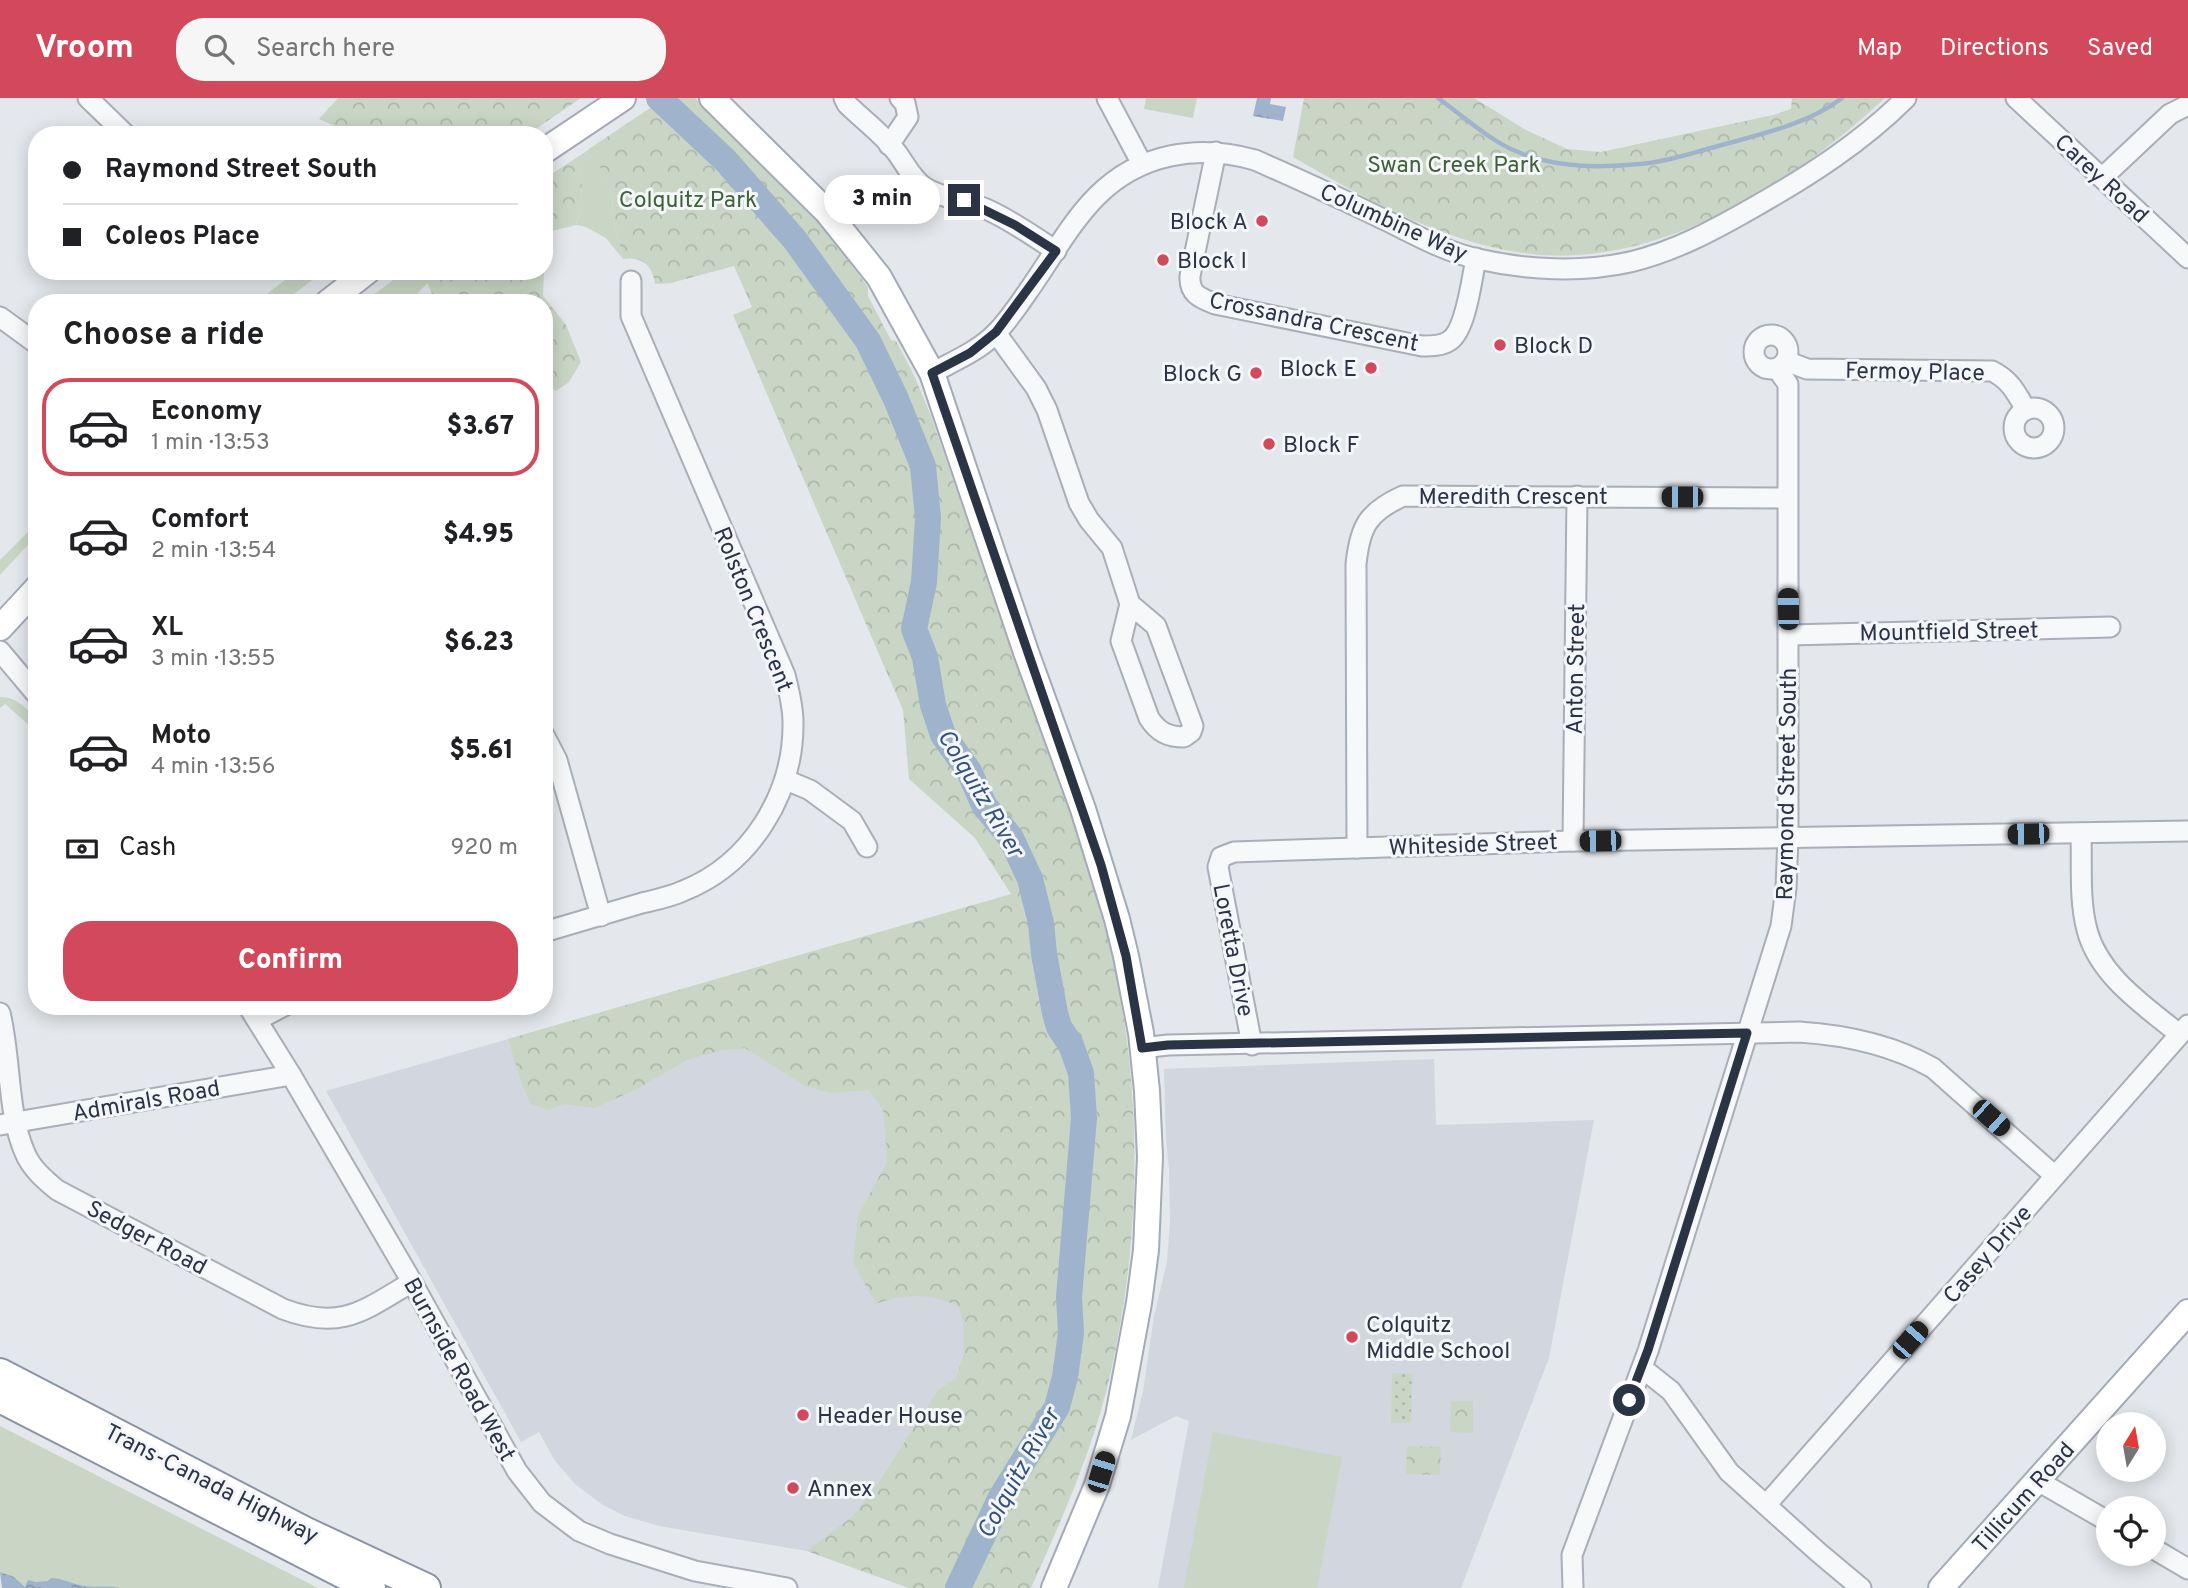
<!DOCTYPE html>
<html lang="en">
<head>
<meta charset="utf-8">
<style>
  :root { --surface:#fff; --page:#f6f6f6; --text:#202124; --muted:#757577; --line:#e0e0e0; --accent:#d1495b }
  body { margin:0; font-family:Overpass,sans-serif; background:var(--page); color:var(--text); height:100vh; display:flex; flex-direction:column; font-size:26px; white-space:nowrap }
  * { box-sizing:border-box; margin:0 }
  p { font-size:23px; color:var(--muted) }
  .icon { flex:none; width:38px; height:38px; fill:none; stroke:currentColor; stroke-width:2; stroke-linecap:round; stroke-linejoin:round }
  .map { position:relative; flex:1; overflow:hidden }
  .drawer { position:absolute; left:28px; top:196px; width:525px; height:721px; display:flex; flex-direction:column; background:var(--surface); border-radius:28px; box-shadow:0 4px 18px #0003 }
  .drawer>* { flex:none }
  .top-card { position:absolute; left:28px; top:28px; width:525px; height:154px; border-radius:28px; box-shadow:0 4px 18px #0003; display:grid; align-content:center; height:154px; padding:0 35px; background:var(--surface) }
  .needle { width:46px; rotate:11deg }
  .buttons { position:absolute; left:2096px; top:1314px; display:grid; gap:14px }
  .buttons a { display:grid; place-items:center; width:70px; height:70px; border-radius:50%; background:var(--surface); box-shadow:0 4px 18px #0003; font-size:35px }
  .end { position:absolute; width:32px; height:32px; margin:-16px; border:9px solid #2b3445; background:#fff; box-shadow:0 0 0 4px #fff }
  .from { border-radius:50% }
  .bubble { position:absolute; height:49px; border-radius:24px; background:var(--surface); box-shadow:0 4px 18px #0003; font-size:23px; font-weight:800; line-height:49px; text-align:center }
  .car { position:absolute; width:21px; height:42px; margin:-21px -10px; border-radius:9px; box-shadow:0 0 5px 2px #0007; background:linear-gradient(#222 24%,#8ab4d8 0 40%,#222 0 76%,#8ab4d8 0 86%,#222 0) }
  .top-card b { display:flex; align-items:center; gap:24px; height:66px; font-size:26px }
  .top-card b+b { border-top:2px solid var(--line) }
  .top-card i { width:18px; height:18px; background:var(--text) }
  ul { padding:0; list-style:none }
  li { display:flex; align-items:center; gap:21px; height:98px; margin:0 14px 10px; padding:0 21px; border:4px solid transparent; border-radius:28px }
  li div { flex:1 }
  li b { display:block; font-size:26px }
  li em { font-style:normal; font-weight:800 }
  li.active { border-color:var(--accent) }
  li>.icon { width:63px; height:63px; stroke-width:1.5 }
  h2 { padding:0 35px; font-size:32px; line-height:84px }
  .pay { display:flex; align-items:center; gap:18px; height:77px; padding:0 35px; font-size:26px }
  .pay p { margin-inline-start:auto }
  .button { display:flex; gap:14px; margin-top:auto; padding:14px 35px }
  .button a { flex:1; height:80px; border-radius:28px; background:var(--accent); color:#fff; font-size:28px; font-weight:800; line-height:80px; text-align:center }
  header { display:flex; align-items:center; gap:42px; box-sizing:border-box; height:98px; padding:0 35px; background:var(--accent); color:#fff }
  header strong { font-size:33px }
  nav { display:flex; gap:38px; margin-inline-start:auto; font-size:24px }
  .search { width:490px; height:63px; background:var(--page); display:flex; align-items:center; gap:18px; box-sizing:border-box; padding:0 24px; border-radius:28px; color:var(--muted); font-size:26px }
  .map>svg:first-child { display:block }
  .built { fill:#d2d6de }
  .grass { fill:#c9d6c5 }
  .forest { fill:url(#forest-crowns) }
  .garden { fill:url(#garden-dots) }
  .water { fill:url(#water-ripples) }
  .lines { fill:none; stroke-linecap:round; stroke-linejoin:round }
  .stream { stroke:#9fb4cc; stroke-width:4.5 }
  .river { stroke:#9fb4cc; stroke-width:26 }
  .minor-casing { stroke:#a9aeb7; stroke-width:23 }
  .major-casing { stroke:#a3abb8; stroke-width:28 }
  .highway-casing { stroke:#8b94a3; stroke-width:32 }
  .minor { stroke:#f7f8fa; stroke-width:19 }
  .major { stroke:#fff; stroke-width:24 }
  .highway { stroke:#fff; stroke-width:28 }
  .route { stroke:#2b3445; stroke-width:9 }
  .poi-dot { fill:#d1495b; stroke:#f4f6f9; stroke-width:2.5 }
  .labels { text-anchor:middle; stroke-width:6; stroke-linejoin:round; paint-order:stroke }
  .park-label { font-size:23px; fill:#3f6138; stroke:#f4f6f9 }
  .street-label { font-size:23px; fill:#2b3445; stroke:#f4f6f9 }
  .poi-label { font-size:23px; fill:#2b3445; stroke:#f4f6f9; text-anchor:start }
  .water-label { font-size:24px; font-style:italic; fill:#34527a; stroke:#f4f6f9 }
</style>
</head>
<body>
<header>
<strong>Vroom</strong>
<div class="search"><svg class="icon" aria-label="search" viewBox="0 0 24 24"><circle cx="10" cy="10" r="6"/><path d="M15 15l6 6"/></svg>Search here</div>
<nav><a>Map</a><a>Directions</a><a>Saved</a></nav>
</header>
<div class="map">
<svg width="2188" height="1490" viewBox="0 0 2188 1490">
  <defs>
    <pattern id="forest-crowns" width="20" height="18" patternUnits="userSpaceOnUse" patternTransform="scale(1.75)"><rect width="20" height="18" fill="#c9d6c5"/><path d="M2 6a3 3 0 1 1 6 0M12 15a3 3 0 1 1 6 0" fill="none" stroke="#adb8ab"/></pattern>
    <pattern id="garden-dots" width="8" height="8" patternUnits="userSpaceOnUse" patternTransform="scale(1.75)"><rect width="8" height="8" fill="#c9d6c5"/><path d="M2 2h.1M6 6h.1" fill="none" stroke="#adb8ab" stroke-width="1.8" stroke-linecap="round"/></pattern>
    <pattern id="water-ripples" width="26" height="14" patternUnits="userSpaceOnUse" patternTransform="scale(1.75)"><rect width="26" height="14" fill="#9fb4cc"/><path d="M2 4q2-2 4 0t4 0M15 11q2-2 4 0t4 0" fill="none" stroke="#8293a7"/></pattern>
  </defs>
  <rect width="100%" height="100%" fill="#e4e7ec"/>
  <g class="built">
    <polygon points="1043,788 1057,883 909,1490 807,1453 659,1428 625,1418 603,1407 576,1387 555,1363 539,1334 521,1344 326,993"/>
    <polygon points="1434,961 1436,1027 1594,1022 1549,1260 1461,1490 1158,1490 1189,1323 1176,1318 1131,1342 1143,1293 1154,1218 1167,1164 1170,1123 1169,1071 1166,1042 1164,971"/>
  </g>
  <g class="grass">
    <polygon points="1146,0 1197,0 1193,20 1144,11"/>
    <polygon points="599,45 605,79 612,95 613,120 623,161 606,140 586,129 576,127 581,109 582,77 573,62"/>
    <polygon points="297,173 324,173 282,205 255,205"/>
    <polygon points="405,173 439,173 408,205 363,205"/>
    <polygon points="37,425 37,437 0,477 0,462"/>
    <path d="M0,599C17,599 26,610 37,622V634L5,606L0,610Z"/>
    <path d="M0,1328L318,1490H120C106,1487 96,1490 85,1489C72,1486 64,1480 51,1480C45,1485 33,1486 25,1489L0,1474Z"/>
    <polygon points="1213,1334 1342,1359 1317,1490 1184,1490"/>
  </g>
  <g class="forest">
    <polygon points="338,0 581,0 527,37 339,37 335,28 319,21"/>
    <path d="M665,0H695L827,134L868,189V198L891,242L896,243L913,275L931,318C965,415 997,512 1031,608C1060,689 1093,769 1111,853C1143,994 1142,1137 1110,1278C1093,1352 1062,1421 1031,1490H909L807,1453L853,1418L881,1381L938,1292L956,1280L964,1255L963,1226L959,1209C933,1195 904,1195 876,1206L853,1165L858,1118L887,1064L884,1014L869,992L830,995L805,988L745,950L722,952L687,962L637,991L595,1010L564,1006L549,1012L531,1006L522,987L508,941L1011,796L975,740L909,681L903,612L733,217L752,209L734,168L671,185L655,186C653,167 641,158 623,161L613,120L612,95L596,60L589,51Z"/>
    <path d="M1304,0H1474L1526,32L1567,51L1601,54L1773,17L1791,11L1792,0H1885C1792,87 1649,177 1516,154C1437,141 1362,99 1293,59Z"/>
    <polygon points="573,62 582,77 581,109 576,127 544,135 544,81"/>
    <polygon points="439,173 511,173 515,182 527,180 528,173 544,173 543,198 566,227 581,264 569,284 556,293 544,285 544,205 430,205 434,201 427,184"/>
    <polygon points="1451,1303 1473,1303 1473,1335 1450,1334"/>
    <polygon points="1410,1348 1441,1349 1440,1377 1406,1376 1407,1351"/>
  </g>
  <polygon class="garden" points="1392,1275 1412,1276 1411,1325 1391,1325"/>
  <g class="water">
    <polygon points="1257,0 1271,0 1270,6 1286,9 1283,23 1253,18"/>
    <path d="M0,1474L14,1479L25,1489L28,1482L36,1484L47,1483L51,1480C64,1480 71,1486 85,1488C96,1490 106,1487 120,1490H2Z"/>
  </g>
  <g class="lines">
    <path class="stream" d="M1438,0C1460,16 1493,45 1518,54C1554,69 1601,70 1640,66C1666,64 1692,55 1718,48C1758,37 1809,26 1842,0"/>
    <polyline class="river" points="659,0 726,63 795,142 868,243 896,301 923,368 928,420 924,484 914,531 925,559 933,607 943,637 969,673 984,707 1011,740 1030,781 1041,825 1044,856 1055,915 1059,929 1071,947 1081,975 1084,1020 1069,1199 1071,1235 1065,1279 1057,1309 1001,1399 958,1490"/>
    <defs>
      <g id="minor">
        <polyline points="88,0 126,37"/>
        <path d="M844,0L847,6C863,22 884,37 897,55C906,67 912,81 924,89C942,101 966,102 986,111C1011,122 1033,138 1056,153"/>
        <polyline points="1107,0 1142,66"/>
        <polyline points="2016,0 2188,160"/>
        <polyline points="889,47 908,19 905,5 900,0"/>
        <path d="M1216,54L1190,178C1189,196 1200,200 1215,206L1422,248C1431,248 1442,248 1449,243C1466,233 1472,180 1476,160"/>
        <polyline points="2103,79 2170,16 2188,7"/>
        <polyline points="0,219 37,246"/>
        <path d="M996,235L1036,290L1047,312L1079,405L1089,422L1112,450L1130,506L1121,543L1149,620C1158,634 1168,639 1184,639L1191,634L1193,628L1156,528L1130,506"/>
        <circle cx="1771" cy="254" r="17"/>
        <path d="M1786,263L1807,271L1992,273C2010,282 2016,294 2026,312"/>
        <path d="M932,275C954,263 978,253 995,236C1009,222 1020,205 1031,189C1052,159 1071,124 1097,98C1140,55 1198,46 1255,62C1298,81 1342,101 1385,122C1414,136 1445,154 1478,161C1526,172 1581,175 1630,164C1676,153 1716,131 1756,108C1809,78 1862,44 1906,0"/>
        <circle cx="2034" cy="330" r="20"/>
        <polyline points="1789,537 2110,529"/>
        <polyline points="0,553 37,597"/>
        <polyline points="544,637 557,662 601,818"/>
        <polyline points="786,682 810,692 852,723 867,749"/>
        <path d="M2081,735C2082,767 2079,802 2087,832C2099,878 2145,908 2179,936"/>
        <polyline points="1573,743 1577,398"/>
        <path d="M1357,750L1356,466C1360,428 1368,414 1403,398L1787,400"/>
        <path d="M544,834C577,824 609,815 642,805C655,802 670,799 683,793C751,766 794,696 793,624C793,608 789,593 785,577L631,218V183"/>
        <polyline points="248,908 291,977 408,1177 517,1373 542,1405 579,1433 610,1446 695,1473 787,1490"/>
        <path d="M0,915C11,959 7,1014 25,1055C31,1070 45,1082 57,1092L283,1211C341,1233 363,1213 412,1184"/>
        <polyline points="257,922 284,908"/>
        <polyline points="1252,947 1218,769 1221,759 1234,754 1573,743 2188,733"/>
        <path d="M1142,950L1168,947L1799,934C1846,937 1891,946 1933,970L2055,1078"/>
        <polyline points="0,1027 291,977"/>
        <polyline points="1642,1270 1671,1293 1729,1374 1818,1454 1861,1490"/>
        <polyline points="2038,1383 2109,1424"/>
        <polyline points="1766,1407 2188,927"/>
        <polyline points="2154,1451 2188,1471"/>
        <polyline points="1573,1490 1572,1457 1648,1253 1781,828 1786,790 1788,739 1788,286 1777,271"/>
      </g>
      <g id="major">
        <polyline points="712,0 827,114 879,179 932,275 1026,554 1083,711 1117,821 1126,858 1141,935 1147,993 1150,1059 1146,1152 1139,1205 1118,1318 1097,1387 1054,1490"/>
        <polyline points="544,53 623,0"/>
        <polyline points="327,205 368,173"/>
        <polyline points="0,530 37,490"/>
        <polyline points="1941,1490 2188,1214"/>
      </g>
      <g id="highway">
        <polyline points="0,1275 304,1433 426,1490"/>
        <polyline points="0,1300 371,1490"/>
      </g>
    </defs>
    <use href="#minor" class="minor-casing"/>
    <use href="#major" class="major-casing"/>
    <use href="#highway" class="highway-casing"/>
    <use href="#minor" class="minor"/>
    <use href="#major" class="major"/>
    <use href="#highway" class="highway"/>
  </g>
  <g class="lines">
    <polyline class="route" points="964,102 1015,127 1056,153 996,234 970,255 932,275 1101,767 1126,858 1142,950 1168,947 1747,935 1648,1252 1629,1302"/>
  </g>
  <g class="poi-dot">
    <circle cx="1262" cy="123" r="7"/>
    <circle cx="1163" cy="162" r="7"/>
    <circle cx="1500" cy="247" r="7"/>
    <circle cx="1371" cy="270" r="7"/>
    <circle cx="1256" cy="275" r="7"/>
    <circle cx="1269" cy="346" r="7"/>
    <circle cx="1352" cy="1239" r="7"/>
    <circle cx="803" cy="1317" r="7"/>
    <circle cx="793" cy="1390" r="7"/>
  </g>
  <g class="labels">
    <g class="park-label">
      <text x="1454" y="74">Swan Creek Park</text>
      <text x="688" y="109">Colquitz Park</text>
    </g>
    <g class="street-label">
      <text transform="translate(2102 80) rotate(43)" y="8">Carey Road</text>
      <text transform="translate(1394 124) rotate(24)" y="8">Columbine Way</text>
      <text transform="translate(1314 223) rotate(12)" y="8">Crossandra Crescent</text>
      <text transform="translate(1915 273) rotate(1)" y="8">Fermoy Place</text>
      <text x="1513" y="406">Meredith Crescent</text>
      <text transform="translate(754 511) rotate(68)" y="8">Rolston Crescent</text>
      <text transform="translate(1949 533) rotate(-1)" y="8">Mountfield Street</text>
      <text transform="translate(1575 571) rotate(-89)" y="8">Anton Street</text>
      <text transform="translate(1786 686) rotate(-89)" y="8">Raymond Street South</text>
      <text transform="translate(1473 746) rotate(-2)" y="8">Whiteside Street</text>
      <text transform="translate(1234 852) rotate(79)" y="8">Loretta Drive</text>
      <text transform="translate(146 1002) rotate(-10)" y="8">Admirals Road</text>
      <text transform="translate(147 1139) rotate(28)" y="8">Sedger Road</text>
      <text transform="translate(1987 1156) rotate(-49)" y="8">Casey Drive</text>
      <text transform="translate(460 1271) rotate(61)" y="8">Burnside Road West</text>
      <text transform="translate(212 1385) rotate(27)" y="8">Trans-Canada Highway</text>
      <text transform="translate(2023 1399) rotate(-48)" y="8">Tillicum Road</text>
    </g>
    <g class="poi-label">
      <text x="1248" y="131" text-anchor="end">Block A</text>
      <text x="1177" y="170">Block I</text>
      <text x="1514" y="255">Block D</text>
      <text x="1357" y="278" text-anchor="end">Block E</text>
      <text x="1242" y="283" text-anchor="end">Block G</text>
      <text x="1283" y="354">Block F</text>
      <text x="1366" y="1234">Colquitz<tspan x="1366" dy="26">Middle School</tspan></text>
      <text x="817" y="1325">Header House</text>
      <text x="807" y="1398">Annex</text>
    </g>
    <g class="water-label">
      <text transform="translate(981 695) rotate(59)" y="8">Colquitz River</text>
      <text transform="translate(1018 1375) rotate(-61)" y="8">Colquitz River</text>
    </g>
  </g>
</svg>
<div class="buttons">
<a><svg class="needle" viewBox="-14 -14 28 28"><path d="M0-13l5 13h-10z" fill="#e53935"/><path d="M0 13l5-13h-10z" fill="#757577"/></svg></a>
<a><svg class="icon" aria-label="locate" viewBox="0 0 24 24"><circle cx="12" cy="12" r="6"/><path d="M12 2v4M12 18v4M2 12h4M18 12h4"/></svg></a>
</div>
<i class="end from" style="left:1629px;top:1302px"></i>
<i class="end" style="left:964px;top:102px"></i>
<div class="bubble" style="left:824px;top:77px;width:116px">3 min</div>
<i class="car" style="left:1682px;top:399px;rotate:270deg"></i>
<i class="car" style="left:1788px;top:511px;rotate:359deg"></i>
<i class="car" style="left:2028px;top:736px;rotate:269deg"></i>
<i class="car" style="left:1600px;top:743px;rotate:269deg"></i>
<i class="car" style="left:1991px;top:1020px;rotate:132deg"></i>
<i class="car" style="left:1910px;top:1242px;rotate:41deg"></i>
<i class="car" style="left:1101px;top:1374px;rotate:17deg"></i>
<div class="top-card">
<b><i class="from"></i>Raymond Street South</b>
<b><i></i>Coleos Place</b>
</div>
<section class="drawer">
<h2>Choose a ride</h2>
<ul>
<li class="active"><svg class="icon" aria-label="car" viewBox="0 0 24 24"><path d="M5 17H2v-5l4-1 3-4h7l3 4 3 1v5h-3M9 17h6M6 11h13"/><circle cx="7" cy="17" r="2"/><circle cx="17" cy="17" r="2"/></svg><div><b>Economy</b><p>1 min · 13:53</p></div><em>$3.67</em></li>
<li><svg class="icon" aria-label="car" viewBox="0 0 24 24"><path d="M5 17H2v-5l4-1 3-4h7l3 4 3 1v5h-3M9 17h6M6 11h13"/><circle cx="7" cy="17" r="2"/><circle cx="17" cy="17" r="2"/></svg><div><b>Comfort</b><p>2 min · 13:54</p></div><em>$4.95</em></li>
<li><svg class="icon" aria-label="car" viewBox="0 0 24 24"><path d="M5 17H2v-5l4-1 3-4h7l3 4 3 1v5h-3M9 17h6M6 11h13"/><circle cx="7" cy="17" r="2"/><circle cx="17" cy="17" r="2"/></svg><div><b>XL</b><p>3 min · 13:55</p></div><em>$6.23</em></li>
<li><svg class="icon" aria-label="car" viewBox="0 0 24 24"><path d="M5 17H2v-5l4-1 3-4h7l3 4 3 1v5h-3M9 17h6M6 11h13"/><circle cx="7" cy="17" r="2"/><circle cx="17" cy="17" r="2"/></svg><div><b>Moto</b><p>4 min · 13:56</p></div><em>$5.61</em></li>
</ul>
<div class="pay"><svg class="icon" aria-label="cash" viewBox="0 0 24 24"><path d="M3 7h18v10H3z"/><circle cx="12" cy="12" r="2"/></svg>Cash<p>920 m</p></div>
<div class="button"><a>Confirm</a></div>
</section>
</div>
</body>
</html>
